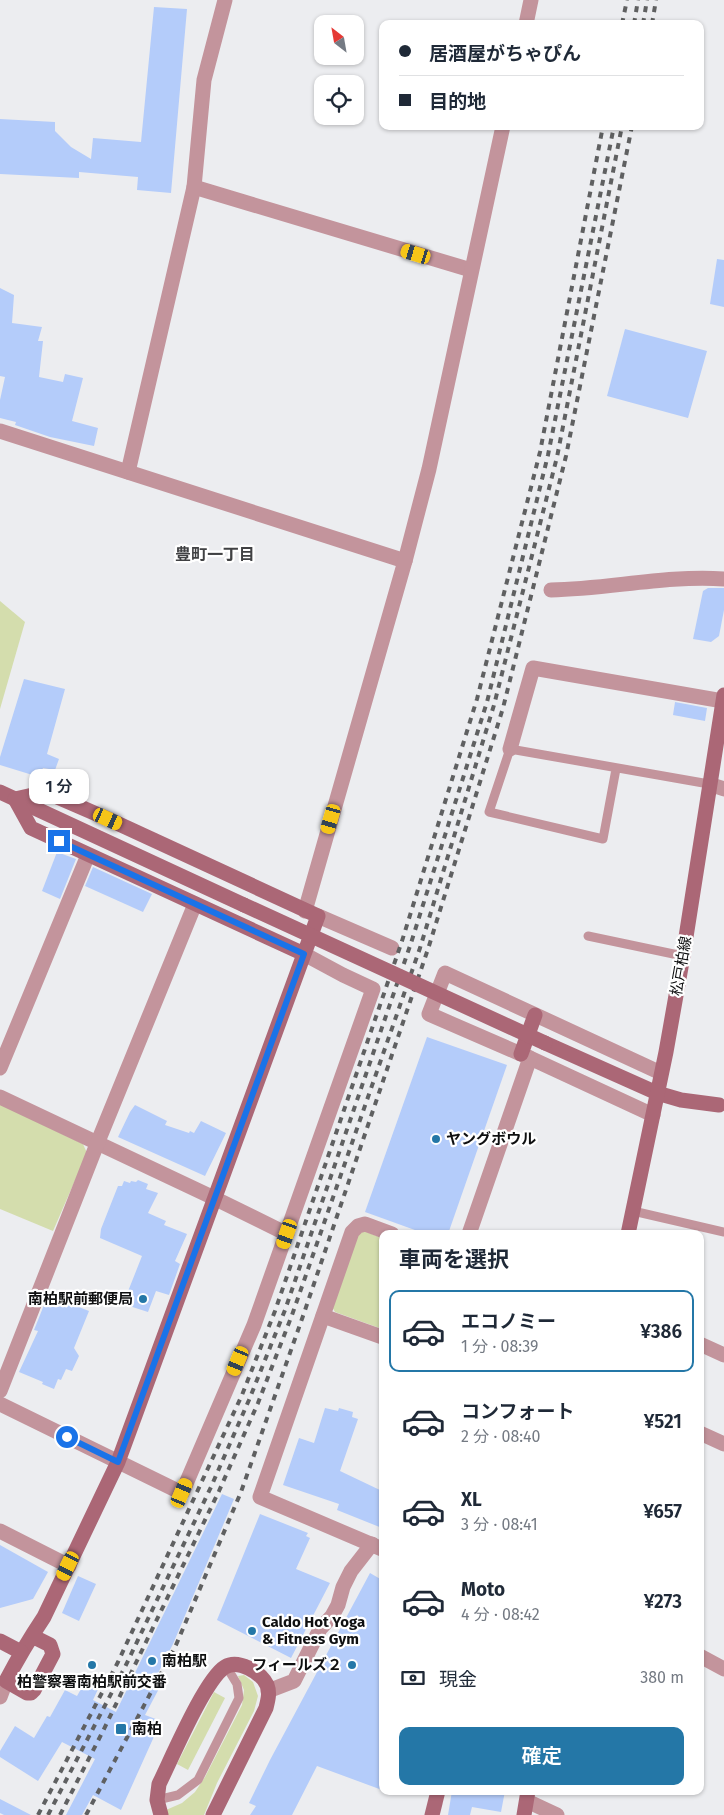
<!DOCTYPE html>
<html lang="ja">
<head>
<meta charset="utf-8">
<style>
  :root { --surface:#fff; --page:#f6f6f7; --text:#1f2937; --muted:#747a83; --line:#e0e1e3; --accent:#2477a7 }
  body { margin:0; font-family:"Fira Sans","Noto Sans JP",sans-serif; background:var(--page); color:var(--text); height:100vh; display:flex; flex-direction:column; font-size:19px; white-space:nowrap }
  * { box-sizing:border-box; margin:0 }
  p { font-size:16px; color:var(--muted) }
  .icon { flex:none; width:28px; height:28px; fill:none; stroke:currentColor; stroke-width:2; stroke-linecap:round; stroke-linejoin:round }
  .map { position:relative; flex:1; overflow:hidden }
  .side { position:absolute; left:379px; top:1230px; width:325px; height:565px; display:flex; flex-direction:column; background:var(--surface); border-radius:10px; box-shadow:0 1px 4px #0004 }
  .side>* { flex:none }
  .guide { position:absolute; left:379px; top:20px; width:325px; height:110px; border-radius:10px; box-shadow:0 1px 4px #0004; display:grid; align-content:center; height:110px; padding:0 20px; background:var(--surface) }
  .needle { width:32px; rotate:329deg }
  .tools { position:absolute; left:314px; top:15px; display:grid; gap:10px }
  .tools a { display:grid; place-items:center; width:50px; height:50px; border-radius:10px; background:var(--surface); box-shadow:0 1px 4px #0004; font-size:25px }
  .end { position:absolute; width:22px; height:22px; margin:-11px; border:6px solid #1a73e8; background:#fff; box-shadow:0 0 0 2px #fff }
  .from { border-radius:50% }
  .bubble { position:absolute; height:35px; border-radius:10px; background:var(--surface); box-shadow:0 1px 4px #0004; font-size:16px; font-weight:600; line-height:35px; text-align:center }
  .car { position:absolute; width:15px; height:30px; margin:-15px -8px; border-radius:6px; box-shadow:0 0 4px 1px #0007; background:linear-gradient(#f5c518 24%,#345 0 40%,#f5c518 0 76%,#345 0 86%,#f5c518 0) }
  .guide b { display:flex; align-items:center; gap:18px; height:48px; font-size:19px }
  .guide b+b { border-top:1px solid var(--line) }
  .guide i { width:12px; height:12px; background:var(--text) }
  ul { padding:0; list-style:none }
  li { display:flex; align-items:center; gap:15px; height:82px; margin:0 10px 8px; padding:0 10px; border:2px solid transparent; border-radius:10px }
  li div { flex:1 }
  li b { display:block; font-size:19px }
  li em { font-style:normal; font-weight:600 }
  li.current { border-color:var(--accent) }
  li>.icon { width:45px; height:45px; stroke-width:1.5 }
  h2 { padding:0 20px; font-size:22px; line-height:60px }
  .pay { display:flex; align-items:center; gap:12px; height:55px; padding:0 20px; font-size:19px }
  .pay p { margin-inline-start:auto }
  .cta { display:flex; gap:10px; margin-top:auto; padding:10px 20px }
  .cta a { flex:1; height:58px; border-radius:10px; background:var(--accent); color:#fff; font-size:20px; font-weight:600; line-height:58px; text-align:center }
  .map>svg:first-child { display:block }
  .green { fill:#d4ddad }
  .building { fill:#b4ccfa }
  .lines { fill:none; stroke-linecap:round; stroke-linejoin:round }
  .lane { stroke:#c3949c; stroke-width:9 }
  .street { stroke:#c3949c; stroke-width:15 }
  .secondary { stroke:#ab6776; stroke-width:15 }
  .rail { stroke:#5f6061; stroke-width:4; stroke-dasharray:6 6; stroke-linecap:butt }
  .secondary-bridge { stroke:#ab6776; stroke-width:15 }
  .route { stroke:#1a73e8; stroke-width:6 }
  .poi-dot { fill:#2477a7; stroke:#fff; stroke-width:2 }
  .labels { text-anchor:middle; stroke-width:4.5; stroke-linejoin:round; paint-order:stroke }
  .street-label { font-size:15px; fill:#0e0f10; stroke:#fff }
  .poi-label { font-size:15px; font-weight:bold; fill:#0e0f10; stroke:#fff; text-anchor:start }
  .neighbourhood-label { font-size:16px; font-weight:bold; fill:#404143; stroke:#fff }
</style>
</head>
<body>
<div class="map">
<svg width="724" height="1815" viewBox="0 0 724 1815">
  <rect width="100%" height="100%" fill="#ecedf0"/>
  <g class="green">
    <polygon points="0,601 25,622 0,709"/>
    <polygon points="0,1104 83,1144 87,1153 53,1231 0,1209"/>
    <polygon points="364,1231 382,1238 382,1329 335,1312 332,1307 356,1234"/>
    <polygon points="244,1675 253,1682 258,1696 254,1711 217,1783 204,1815 168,1815 166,1810 182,1803 195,1792 205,1777 242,1705 244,1690 238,1676"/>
    <polygon points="214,1692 225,1698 188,1770 177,1764"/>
  </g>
  <g class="building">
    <polygon points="154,7 187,9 171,193 137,190 138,177 79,172 79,178 0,174 0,119 55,122 55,131 71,147 91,159 93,138 141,142"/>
    <polygon points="717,259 724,260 724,307 710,304"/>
    <polygon points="0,288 14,295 12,323 42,327 38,341 43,341 39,377 63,382 65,374 83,378 72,421 98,428 94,446 50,437 15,425 16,422 0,418 0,400 5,377 0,376"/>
    <polygon points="625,329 707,351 688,418 607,396"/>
    <polygon points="708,588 724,588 724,610 719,636 711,642 693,639 703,591"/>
    <polygon points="24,679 65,689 47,754 59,759 55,770 43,768 39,777 0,765 0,757"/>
    <polygon points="675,702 707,708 705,721 673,715"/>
    <polygon points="57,852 76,859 60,899 42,891"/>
    <polygon points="93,867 152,894 143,912 85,886"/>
    <polygon points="427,1037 507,1065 448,1234 426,1234 365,1212"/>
    <polygon points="135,1105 167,1121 165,1125 189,1133 190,1131 194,1133 201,1121 226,1133 205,1176 118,1137 130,1112"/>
    <polygon points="138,1180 148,1184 146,1189 158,1193 148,1213 166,1221 164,1225 187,1234 175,1261 180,1264 169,1295 156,1291 148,1312 123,1304 142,1256 100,1238 101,1229 118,1186 122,1186 124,1181 130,1183 131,1181 136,1182"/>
    <polygon points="48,1295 89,1311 74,1348 79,1356 72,1371 66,1369 61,1380 58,1379 54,1389 42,1384 43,1382 19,1372 38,1331 34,1330"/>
    <polygon points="325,1408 338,1411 339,1408 353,1412 352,1417 358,1419 340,1471 382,1491 382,1528 337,1510 339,1504 283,1485 299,1438 314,1443"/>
    <polygon points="222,1494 234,1499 173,1644 155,1679 162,1683 145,1715 161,1721 121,1810 93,1795 82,1815 66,1815 95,1759 62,1742 38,1781 0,1757 0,1751 15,1726 34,1738 47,1716 50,1717 65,1690 77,1696 85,1682 99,1687 93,1700 116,1712"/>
    <polygon points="260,1514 308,1533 306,1536 310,1538 296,1569 330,1583 291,1658 217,1620"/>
    <polygon points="0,1545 48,1572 33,1599 0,1608"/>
    <polygon points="370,1573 382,1580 382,1790 317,1766 292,1815 250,1815 256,1806 249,1803 270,1760"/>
    <polygon points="78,1576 96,1584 79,1621 62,1613"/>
    <polygon points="452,1791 505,1791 501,1812 472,1807 470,1815 448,1815"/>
    <polygon points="0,1799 31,1815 4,1815 0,1813"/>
  </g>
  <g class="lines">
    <g class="lane">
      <polyline points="616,769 603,839 489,812 510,749 709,784"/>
      <polyline points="588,936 683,956"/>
      <polyline points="633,1211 724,1232"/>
      <polyline points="157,1800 178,1795 198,1780 239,1698 237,1684 226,1666"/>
    </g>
    <g class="street">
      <polyline points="526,24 531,0"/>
      <polyline points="194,187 471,270"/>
      <polyline points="0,431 405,561"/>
      <polyline points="128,472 194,187 204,80 225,0"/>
      <path d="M551,590C609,589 666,575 724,579"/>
      <polyline points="510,749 533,668 723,701"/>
      <polyline points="709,784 724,789"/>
      <polyline points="305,911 405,561 429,469 503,126"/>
      <polyline points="318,916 392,948"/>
      <polyline points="0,1068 88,855"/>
      <polyline points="0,1097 214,1198 287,1234"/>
      <polyline points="653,1115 530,1058 429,1014 445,973 661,1073"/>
      <polyline points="469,1234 530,1058"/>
      <polyline points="323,1316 382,1337"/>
      <polyline points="700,1344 724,1355"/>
      <polyline points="0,1391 97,1144 195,904"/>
      <polyline points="0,1404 182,1493 254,1325 373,989 343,975 304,954"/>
      <polyline points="700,1433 724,1444"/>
      <polyline points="0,1531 69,1566"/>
      <polyline points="382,1549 260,1497 352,1232 358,1226 365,1224 392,1234"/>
      <polyline points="700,1656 724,1669"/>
      <polyline points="268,1691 294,1681 320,1629 332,1616 338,1605 343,1587 351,1571 372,1544"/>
      <polyline points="0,1697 6,1681"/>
      <polyline points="527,1801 557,1815"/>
    </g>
    <g class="secondary">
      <polyline points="0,792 244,905"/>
      <polyline points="545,1043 657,1093 681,1100 719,1105"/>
      <polyline points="521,1054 535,1015"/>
      <polyline points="628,1234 666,1052 683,956 724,695"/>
      <path d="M32,1636L50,1645L53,1654L34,1690L31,1693H27L6,1681C18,1658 30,1638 44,1617L118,1462L318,916L108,819L46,792L15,799L31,828L304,954"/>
      <polyline points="0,1641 21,1652"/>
      <path d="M161,1815L157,1800L159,1784C171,1760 205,1679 225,1667C238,1659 261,1672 267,1685C270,1693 268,1700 266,1708L213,1815"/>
      <polyline points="432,1815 438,1791"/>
      <polyline points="524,1815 528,1791"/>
    </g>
    <g class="rail">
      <polyline points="622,24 627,0"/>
      <polyline points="634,24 638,0"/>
      <polyline points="643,24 647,0"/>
      <polyline points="652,24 656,0"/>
      <polyline points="38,1815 118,1662 242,1395 275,1311 402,941 477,699 540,452 603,126"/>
      <polyline points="48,1815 125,1667 211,1487 249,1400 285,1310 411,943 487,702 548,455 614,126"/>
      <polyline points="60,1815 103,1731 219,1491 258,1403 292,1315 420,948 494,705 557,457 622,126"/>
      <polyline points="86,1815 176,1645 241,1492 303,1316 428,949 503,708 566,456 632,126"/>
    </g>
    <polyline class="secondary-bridge" points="244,905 545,1043"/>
  </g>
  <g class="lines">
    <polyline class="route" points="59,841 304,954 118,1462 67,1437"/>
  </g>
  <g class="poi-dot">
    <circle cx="436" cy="1139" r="5"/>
    <circle cx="143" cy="1299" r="5"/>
    <circle cx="252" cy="1631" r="5"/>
    <circle cx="152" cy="1661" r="5"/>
    <circle cx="92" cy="1665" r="5"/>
    <circle cx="352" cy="1665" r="5"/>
    <rect x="115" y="1723" width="12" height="12" rx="2.5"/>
  </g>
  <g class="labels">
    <g class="street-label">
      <text transform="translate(681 966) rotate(-80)" y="5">松戸柏線</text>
    </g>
    <g class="poi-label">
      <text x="446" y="1144">ヤングボウル</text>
      <text x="133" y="1304" text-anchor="end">南柏駅前郵便局</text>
      <text x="262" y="1627">Caldo Hot Yoga<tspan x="262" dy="17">&amp; Fitness Gym</tspan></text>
      <text x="162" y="1666">南柏駅</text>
      <text x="342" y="1670" text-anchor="end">フィールズ２</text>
      <text x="92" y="1687" text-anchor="middle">柏警察署南柏駅前交番</text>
      <text x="132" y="1734">南柏</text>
    </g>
    <g class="neighbourhood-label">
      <text x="215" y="560">豊町一丁目</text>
    </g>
  </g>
</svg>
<div class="tools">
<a><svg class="needle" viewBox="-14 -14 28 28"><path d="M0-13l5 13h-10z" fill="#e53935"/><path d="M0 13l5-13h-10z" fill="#747a83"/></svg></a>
<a><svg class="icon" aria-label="locate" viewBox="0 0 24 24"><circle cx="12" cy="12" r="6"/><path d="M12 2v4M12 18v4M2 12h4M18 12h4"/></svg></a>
</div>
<i class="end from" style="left:67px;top:1437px"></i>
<i class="end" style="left:59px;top:841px"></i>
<div class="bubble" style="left:29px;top:769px;width:60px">1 分</div>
<i class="car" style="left:416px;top:254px;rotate:287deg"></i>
<i class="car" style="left:108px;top:819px;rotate:115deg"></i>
<i class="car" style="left:331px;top:819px;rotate:196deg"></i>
<i class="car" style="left:287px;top:1234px;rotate:199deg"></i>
<i class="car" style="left:238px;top:1361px;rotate:203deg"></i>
<i class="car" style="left:182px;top:1493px;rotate:23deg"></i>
<i class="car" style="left:68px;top:1566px;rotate:206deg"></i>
<div class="guide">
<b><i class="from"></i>居酒屋がちゃぴん</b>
<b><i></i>目的地</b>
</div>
<section class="side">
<h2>車両を選択</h2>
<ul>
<li class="current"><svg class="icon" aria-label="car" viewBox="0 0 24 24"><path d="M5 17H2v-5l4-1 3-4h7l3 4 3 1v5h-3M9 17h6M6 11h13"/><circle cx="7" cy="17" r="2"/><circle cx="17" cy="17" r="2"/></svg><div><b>エコノミー</b><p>1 分 · 08:39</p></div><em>¥386</em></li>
<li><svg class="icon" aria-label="car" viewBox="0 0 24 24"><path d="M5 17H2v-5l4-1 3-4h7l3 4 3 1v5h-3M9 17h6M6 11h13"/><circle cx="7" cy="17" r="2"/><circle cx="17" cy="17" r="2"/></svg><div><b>コンフォート</b><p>2 分 · 08:40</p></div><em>¥521</em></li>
<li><svg class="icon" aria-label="car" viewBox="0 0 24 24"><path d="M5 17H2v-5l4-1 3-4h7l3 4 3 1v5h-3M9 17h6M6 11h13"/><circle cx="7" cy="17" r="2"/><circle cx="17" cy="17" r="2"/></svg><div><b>XL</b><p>3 分 · 08:41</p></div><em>¥657</em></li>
<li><svg class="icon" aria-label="car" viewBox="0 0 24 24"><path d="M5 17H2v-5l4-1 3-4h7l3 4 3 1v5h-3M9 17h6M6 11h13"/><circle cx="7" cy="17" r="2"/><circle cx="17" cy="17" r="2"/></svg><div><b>Moto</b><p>4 分 · 08:42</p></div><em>¥273</em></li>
</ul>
<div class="pay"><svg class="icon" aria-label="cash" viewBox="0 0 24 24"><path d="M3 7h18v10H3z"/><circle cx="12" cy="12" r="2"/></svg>現金<p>380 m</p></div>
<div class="cta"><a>確定</a></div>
</section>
</div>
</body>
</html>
